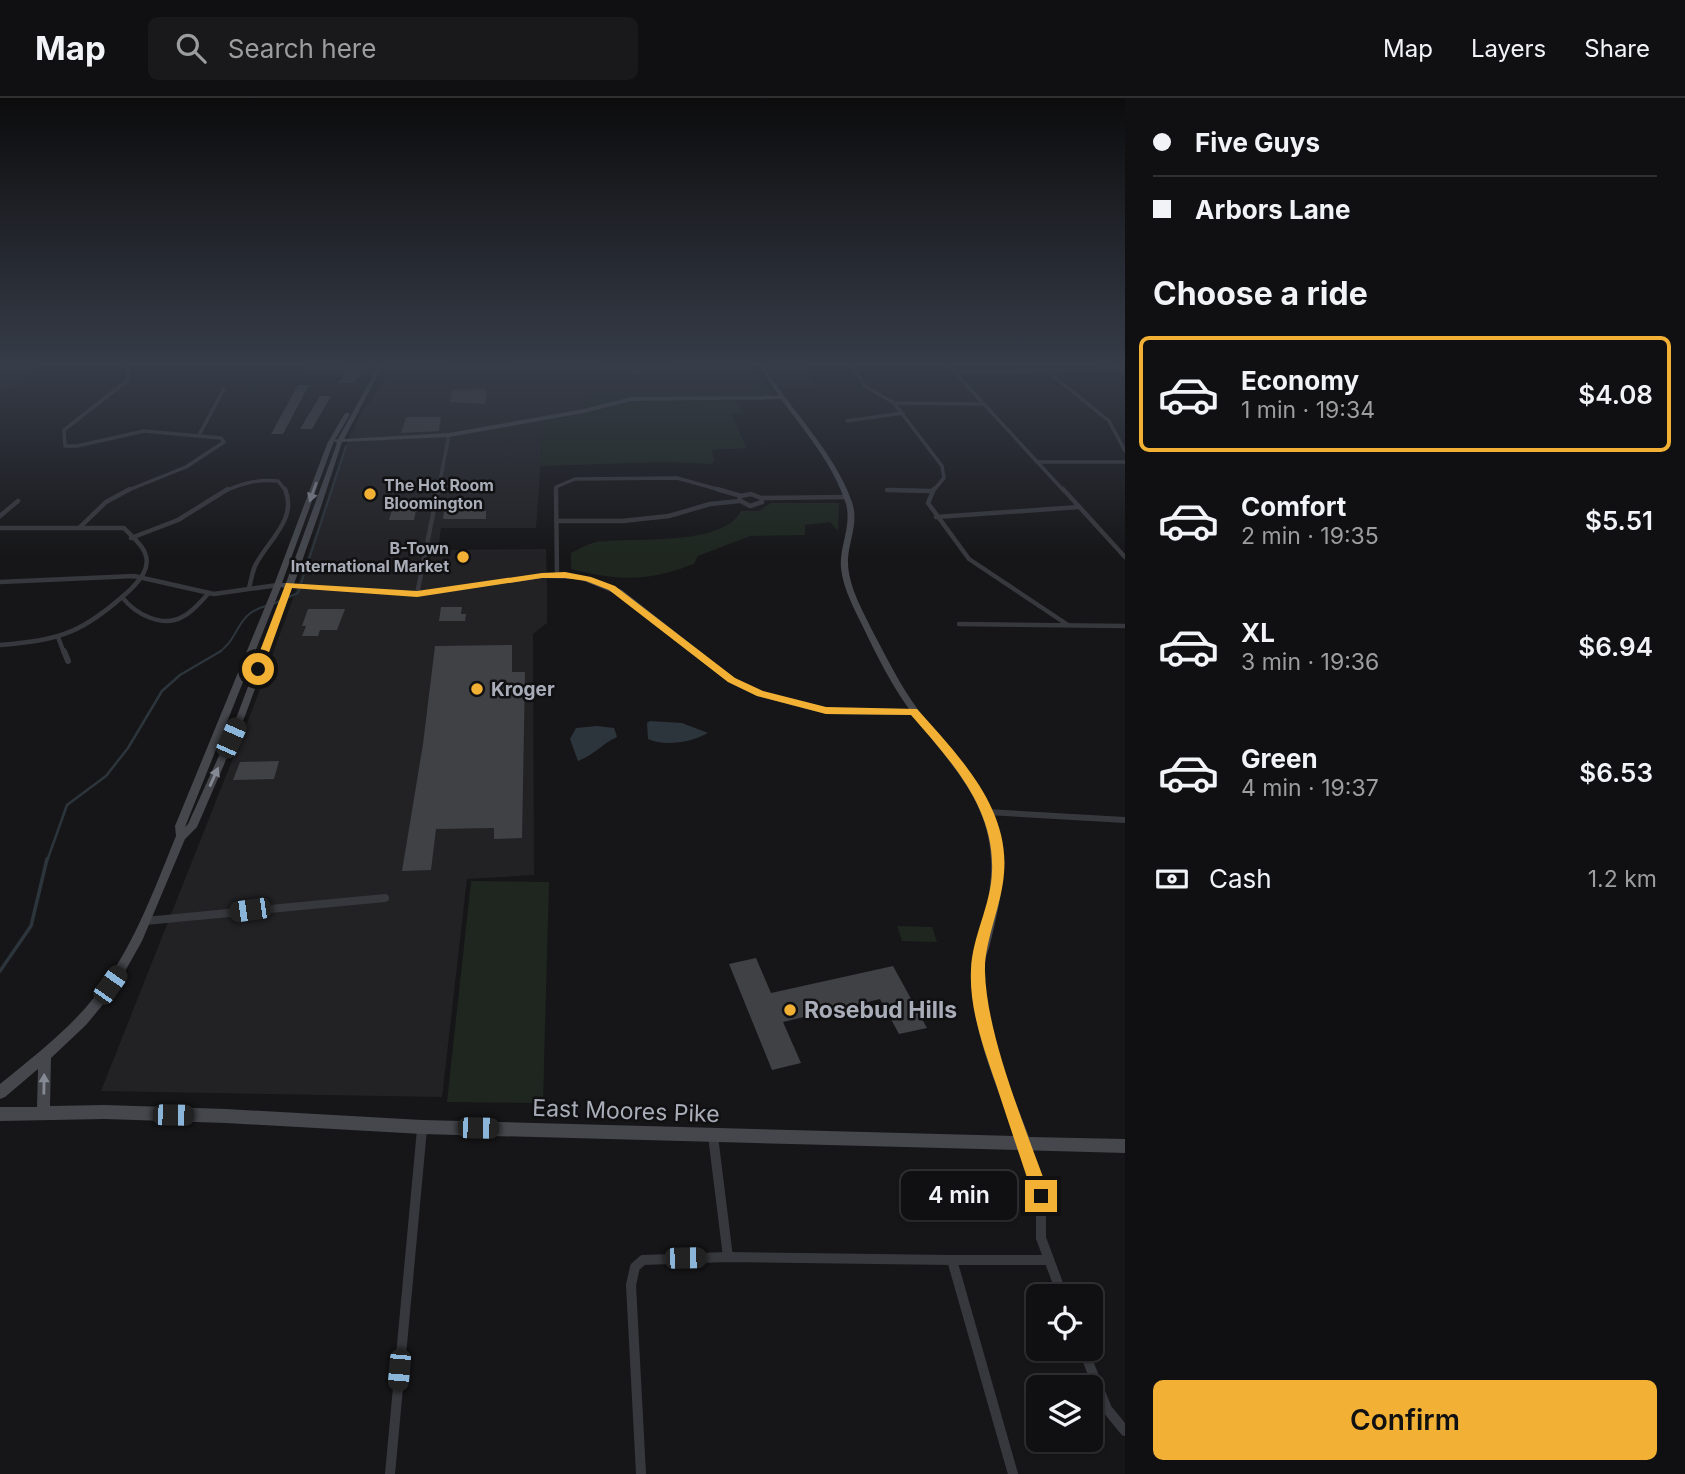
<!DOCTYPE html>
<html lang="en">
<head>
<meta charset="utf-8">
<style>
  :root { --surface:#101012; --page:#19191b; --text:#f1f3f6; --muted:#9c9d9f; --line:#303032; --accent:#f2b134 }
  body { margin:0; font-family:Inter,sans-serif; background:var(--page); color:var(--text); height:100vh; display:flex; flex-direction:column; font-size:26px; white-space:nowrap }
  * { box-sizing:border-box; margin:0 }
  p { font-size:23px; color:var(--muted) }
  .icon { flex:none; width:38px; height:38px; fill:none; stroke:currentColor; stroke-width:2; stroke-linecap:round; stroke-linejoin:round }
  .map { position:relative; flex:1; overflow:hidden }
  .drawer { display:flex; flex-direction:column; background:var(--surface); width:560px }
  .drawer>* { flex:none }
  .top-card { display:grid; align-content:center; height:154px; padding:0 28px; background:var(--surface) }
  .tools { position:absolute; left:1026px; top:1186px; display:grid; gap:14px }
  .tools a { display:grid; place-items:center; width:77px; height:77px; border-radius:10px; background:var(--surface); box-shadow:0 2px 5px #0004,0 0 0 2px var(--line); font-size:35px }
  .end { position:absolute; width:32px; height:32px; margin:-16px; border:9px solid #f2b134; background:#111; box-shadow:0 0 0 4px #111 }
  .from { border-radius:50% }
  .bubble { position:absolute; height:49px; border-radius:10px; background:var(--surface); box-shadow:0 2px 5px #0004,0 0 0 2px var(--line); font-size:23px; font-weight:600; line-height:49px; text-align:center }
  .car { position:absolute; width:21px; height:42px; margin:-21px -10px; border-radius:9px; box-shadow:0 0 5px 2px #0007; background:linear-gradient(#222 24%,#8ab4d8 0 40%,#222 0 76%,#8ab4d8 0 86%,#222 0) }
  .top-card b { display:flex; align-items:center; gap:24px; height:66px; font-size:26px }
  .top-card b+b { border-top:2px solid var(--line) }
  .top-card i { width:18px; height:18px; background:var(--text) }
  ul { padding:0; list-style:none }
  li { display:flex; align-items:center; gap:21px; height:116px; margin:0 14px 10px; padding:0 14px; border:4px solid transparent; border-radius:10px }
  li div { flex:1 }
  li b { display:block; font-size:26px }
  li em { font-style:normal; font-weight:600 }
  li.current { border-color:var(--accent) }
  li>.icon { width:63px; height:63px; stroke-width:1.5 }
  h2 { padding:0 28px; font-size:32px; line-height:84px }
  .pay { display:flex; align-items:center; gap:18px; height:77px; padding:0 28px; font-size:26px }
  .pay p { margin-inline-start:auto }
  .button { display:flex; gap:14px; margin-top:auto; padding:14px 28px }
  .button a { flex:1; height:80px; border-radius:10px; background:var(--accent); color:#111; font-size:28px; font-weight:600; line-height:80px; text-align:center }
  header { display:flex; align-items:center; gap:42px; box-sizing:border-box; height:98px; padding:0 35px; background:var(--surface); border-bottom:2px solid var(--line) }
  header strong { font-size:33px }
  nav { display:flex; gap:38px; margin-inline-start:auto; font-size:24px }
  .search { width:490px; height:63px; background:var(--page); display:flex; align-items:center; gap:18px; box-sizing:border-box; padding:0 24px; border-radius:10px; color:var(--muted); font-size:26px }
  main { display:flex; flex:1; min-height:0 }
  .map>svg:first-child { display:block }
  .built { fill:#222225 }
  .green { fill:#1e261f }
  .water { fill:#2c353c }
  .lines { fill:none; stroke-linecap:round; stroke-linejoin:round }
  .stream-far2 { stroke:#2c353c; stroke-width:2 }
  .stream-far1 { stroke:#2c353c; stroke-width:2.5 }
  .stream { stroke:#2c353c; stroke-width:3.5 }
  .building { fill:#404145 }
  .street-far4 { stroke:#37383d; stroke-width:3.5 }
  .street-far3 { stroke:#37383d; stroke-width:4.5 }
  .street-far2 { stroke:#37383d; stroke-width:6 }
  .street-far1 { stroke:#37383d; stroke-width:8 }
  .street { stroke:#37383d; stroke-width:10 }
  .secondary { fill:#45474d; fill-rule:evenodd }
  .oneway { fill:#858993 }
  .route { fill:#f2b134 }
  .poi-dot { fill:#f2b134; stroke:#111113; stroke-width:2.5 }
  .labels { text-anchor:middle; stroke-width:5; stroke-linejoin:round; paint-order:stroke }
  .far-poi-label { font-size:16px; font-weight:bold; fill:#a8adb8; stroke:#111113; text-anchor:start }
  .poi-label { font-size:19px; font-weight:bold; fill:#a8adb8; stroke:#111113; text-anchor:start }
  .near-poi-label { font-size:23px; font-weight:bold; fill:#a8adb8; stroke:#111113; text-anchor:start }
  .near-street-label { font-size:23px; fill:#a8adb8; stroke:#111113 }
</style>
</head>
<body>
<header>
<strong>Map</strong>
<div class="search"><svg class="icon" aria-label="search" viewBox="0 0 24 24"><circle cx="10" cy="10" r="6"/><path d="M15 15l6 6"/></svg>Search here</div>
<nav><a>Map</a><a>Layers</a><a>Share</a></nav>
</header>
<main>
<div class="map">
<svg width="1125" height="1376" viewBox="0 0 1125 1376">
  <rect width="100%" height="100%" fill="#161618"/>
  <g class="built">
    <polygon points="0,267 43,267 21,285 0,293"/>
    <polygon points="305,267 753,267 772,302 631,304 607,311 544,323 536,430 441,430 438,452 546,451 547,488 547,525 533,536 534,777 467,781 442,999 101,993 256,602 300,481 341,359 361,315 388,279 299,279"/>
    <polygon points="763,267 803,267 816,289 777,289"/>
  </g>
  <g class="green">
    <path d="M750,267H758L771,295L769,297C726,306 681,296 637,300C621,301 599,313 584,307L589,298L594,296H750L761,289Z"/>
    <path d="M654,302L734,303L744,315L731,316L747,350L712,352L714,363L711,366L665,364L541,368L543,323C579,317 618,305 654,302Z"/>
    <path d="M771,405H839L838,433L830,424L805,427V437L750,438L698,458L694,466C647,484 619,483 571,471V455C579,451 588,446 596,444C632,439 723,449 741,413H759Z"/>
    <polygon points="471,783 549,784 543,1005 447,1004"/>
    <polygon points="897,828 932,829 937,844 902,843"/>
  </g>
  <g class="water">
    <path d="M650,623L682,625L708,635C692,644 665,649 648,641L647,625Z"/>
    <path d="M597,628L614,630L617,639C602,646 594,657 578,663L570,641L576,630Z"/>
  </g>
  <g class="lines">
    <g class="stream-far2">
      <polyline points="273,506 298,495 346,348"/>
      <path d="M218,555C240,541 235,516 266,508"/>
    </g>
    <polyline class="stream-far1" points="47,763 67,707 106,678 128,650 162,593 180,577 221,553"/>
    <polyline class="stream" points="0,873 31,828 47,761"/>
  </g>
  <g class="building">
    <polygon points="348,267 362,267 355,285 339,285"/>
    <polygon points="454,267 505,267 506,274 454,275"/>
    <polygon points="603,267 665,267 666,273 642,273 643,277 602,271"/>
    <polygon points="298,287 309,287 283,336 271,336"/>
    <polygon points="487,291 485,306 450,304 452,292"/>
    <polygon points="320,298 331,298 312,331 300,331"/>
    <polygon points="406,319 441,319 439,333 401,335"/>
    <polygon points="394,405 417,407 414,422 389,422"/>
    <polygon points="444,413 486,413 486,421 443,421"/>
    <polygon points="441,509 462,509 461,516 466,516 465,523 439,523"/>
    <polygon points="308,511 345,511 337,532 320,532 318,538 302,538 306,528 302,528"/>
    <polygon points="512,547 512,574 525,574 522,740 494,741 494,730 436,731 431,772 402,773 423,646 435,548"/>
    <polygon points="279,663 274,681 233,682 240,664"/>
    <polygon points="756,860 771,895 893,868 927,930 899,936 880,901 783,924 801,965 772,972 729,866"/>
  </g>
  <g class="lines">
    <g class="street-far4">
      <polyline points="851,267 865,288 894,305 942,368 944,380 933,393"/>
      <polyline points="948,267 1064,393"/>
      <polyline points="1047,273 1109,323 1125,353"/>
      <polyline points="955,274 1125,271"/>
      <polyline points="894,305 983,306"/>
      <polyline points="847,323 903,315"/>
      <polyline points="199,337 224,291"/>
      <polyline points="1037,364 1125,364"/>
      <polyline points="887,392 932,393"/>
      <polyline points="126,393 186,369 224,344 221,340 144,333 77,348 65,348 64,332 128,282 128,267"/>
      <path d="M225,393C243,385 258,381 278,383L286,393"/>
      <polyline points="438,393 449,337"/>
      <polyline points="556,393 556,389 575,381 677,380 724,393"/>
    </g>
    <g class="street-far3">
      <polyline points="556,391 557,477"/>
      <polyline points="717,391 741,398"/>
      <polyline points="934,391 928,405 969,461 1068,527"/>
      <polyline points="1063,391 1125,459"/>
      <polyline points="887,392 932,393"/>
      <polygon points="751,396 761,400 762,404 750,408 739,402 741,398"/>
      <polyline points="761,400 847,399"/>
      <polyline points="0,418 18,403"/>
      <polyline points="936,419 1079,409"/>
      <polyline points="556,423 622,423 669,418 710,406 740,403"/>
      <path d="M0,430H124C130,437 142,446 145,455C151,470 140,482 130,492C84,534 62,542 0,547"/>
      <polyline points="79,430 106,404 130,391"/>
      <polyline points="131,440 178,422 228,391"/>
      <polyline points="0,484 134,478 214,496 278,487"/>
      <path d="M249,490C251,483 252,475 255,468C267,443 298,422 285,391"/>
      <polyline points="417,496 438,391"/>
      <path d="M122,499C135,516 162,530 182,519C193,514 200,504 208,496"/>
      <polyline points="959,526 1125,528"/>
      <polyline points="58,539 64,555"/>
    </g>
    <g class="street-far2">
      <polyline points="64,553 68,563"/>
      <polyline points="987,714 1125,722"/>
    </g>
    <polyline class="street-far1" points="145,823 385,800"/>
    <g class="street">
      <polyline points="713,1038 728,1159"/>
      <polyline points="1025,1046 1041,1098 1041,1140 1063,1199"/>
      <polyline points="952,1162 1049,1162"/>
      <polyline points="1083,1251 1107,1311 1125,1333"/>
      <polyline points="390,1376 422,1031"/>
      <polyline points="641,1376 631,1187 635,1169 643,1162 728,1159 952,1162 1013,1376"/>
    </g>
    <path class="secondary" d="M379,267H383L344,341L449,335L584,311L631,299L779,298L759,267H763C791,313 834,353 852,404C859,424 849,442 848,461C847,487 863,513 874,536C888,562 901,589 919,613C950,654 988,690 1000,742C1008,775 998,813 990,846C988,854 984,863 983,871C979,920 1012,993 1029,1039L1125,1041V1055L422,1036L226,1025L105,1021L0,1023V1009H37L38,971L5,999L0,1001V986C32,960 66,934 92,902C132,854 153,794 176,738L175,728L274,487L327,346L345,315H349L350,316L335,342L338,341ZM781,301C805,334 834,367 846,406C852,428 839,449 841,470C843,491 855,512 864,531C877,558 891,586 909,611L826,610L763,594L734,580L622,492L580,477L542,476L417,494L294,486L319,415L342,344L449,339L584,315L631,303ZM334,343L337,345L286,485H282ZM542,480L579,481L616,496L728,584L757,598L826,616L913,617C962,681 1005,718 987,807C982,834 969,862 972,890C975,941 998,991 1015,1038L422,1022L226,1011L105,1007L50,1008L51,960L86,927L114,893L142,843L185,741L197,729L245,618L292,490L417,498ZM281,489L285,490L237,618L188,726L185,729Z"/>
  </g>
  <defs><path id="oneway-solid" d="M-6-.8H1V-3.2L6.5 0L1 3.2V.8H-6Z" transform="scale(1.75)"/></defs>
  <g class="oneway">
    <use href="#oneway-solid" transform="translate(313 394) rotate(110)"/>
    <use href="#oneway-solid" transform="translate(214 679) rotate(-66)"/>
    <use href="#oneway-solid" transform="translate(44 986) rotate(-89)"/>
  </g>
  <linearGradient id="sky" x2="0" y2="1"><stop stop-color="#0c0c0d"/><stop offset="0.58" stop-color="#363c48"/><stop offset="1" stop-color="#363c48" stop-opacity="0"/></linearGradient>
  <rect width="1125" height="460" fill="url(#sky)"/>
  <path class="route" d="M565,474L591,479L615,488L735,580L763,593L826,609L917,611C957,656 1010,709 1004,775C1002,807 984,843 985,874C987,941 1027,1033 1050,1098L1047,1104L1041,1106L1035,1104L1033,1098C1021,1061 1008,1023 996,986C984,951 969,911 971,872C972,839 991,807 992,774C995,709 950,662 911,617L826,616L757,598L728,584L609,492L586,483L565,480H542L417,499L292,490L263,571L258,574L253,571L286,485L417,493L542,475Z"/>
  <g class="poi-dot">
    <circle cx="370" cy="396" r="7"/>
    <circle cx="463" cy="459" r="7"/>
    <circle cx="477" cy="591" r="7"/>
    <circle cx="790" cy="912" r="7"/>
  </g>
  <g class="labels">
    <g class="far-poi-label">
      <text x="384" y="393">The Hot Room<tspan x="384" dy="18">Bloomington</tspan></text>
      <text x="449" y="456" text-anchor="end">B-Town<tspan x="449" dy="18">International Market</tspan></text>
    </g>
    <g class="poi-label">
      <text x="491" y="598">Kroger</text>
    </g>
    <g class="near-poi-label">
      <text x="804" y="920">Rosebud Hills</text>
    </g>
    <g class="near-street-label">
      <text transform="translate(626 1013) rotate(2)" y="8">East Moores Pike</text>
    </g>
  </g>
</svg>
<div class="tools">
<a><svg class="icon" aria-label="locate" viewBox="0 0 24 24"><circle cx="12" cy="12" r="6"/><path d="M12 2v4M12 18v4M2 12h4M18 12h4"/></svg></a>
<a><svg class="icon" aria-label="layers" viewBox="0 0 24 24"><path d="M12 4l9 5-9 5-9-5zM3 14l9 5 9-5"/></svg></a>
</div>
<i class="end from" style="left:258px;top:571px"></i>
<i class="end" style="left:1041px;top:1098px"></i>
<div class="bubble" style="left:901px;top:1073px;width:116px">4 min</div>
<i class="car" style="left:231px;top:640px;rotate:24deg"></i>
<i class="car" style="left:250px;top:812px;rotate:262deg"></i>
<i class="car" style="left:110px;top:887px;rotate:35deg"></i>
<i class="car" style="left:173px;top:1017px;rotate:91deg"></i>
<i class="car" style="left:478px;top:1030px;rotate:91deg"></i>
<i class="car" style="left:685px;top:1160px;rotate:89deg"></i>
<i class="car" style="left:399px;top:1272px;rotate:185deg"></i>
</div>
<section class="drawer">
<div class="top-card">
<b><i class="from"></i>Five Guys</b>
<b><i></i>Arbors Lane</b>
</div>
<h2>Choose a ride</h2>
<ul>
<li class="current"><svg class="icon" aria-label="car" viewBox="0 0 24 24"><path d="M5 17H2v-5l4-1 3-4h7l3 4 3 1v5h-3M9 17h6M6 11h13"/><circle cx="7" cy="17" r="2"/><circle cx="17" cy="17" r="2"/></svg><div><b>Economy</b><p>1 min · 19:34</p></div><em>$4.08</em></li>
<li><svg class="icon" aria-label="car" viewBox="0 0 24 24"><path d="M5 17H2v-5l4-1 3-4h7l3 4 3 1v5h-3M9 17h6M6 11h13"/><circle cx="7" cy="17" r="2"/><circle cx="17" cy="17" r="2"/></svg><div><b>Comfort</b><p>2 min · 19:35</p></div><em>$5.51</em></li>
<li><svg class="icon" aria-label="car" viewBox="0 0 24 24"><path d="M5 17H2v-5l4-1 3-4h7l3 4 3 1v5h-3M9 17h6M6 11h13"/><circle cx="7" cy="17" r="2"/><circle cx="17" cy="17" r="2"/></svg><div><b>XL</b><p>3 min · 19:36</p></div><em>$6.94</em></li>
<li><svg class="icon" aria-label="car" viewBox="0 0 24 24"><path d="M5 17H2v-5l4-1 3-4h7l3 4 3 1v5h-3M9 17h6M6 11h13"/><circle cx="7" cy="17" r="2"/><circle cx="17" cy="17" r="2"/></svg><div><b>Green</b><p>4 min · 19:37</p></div><em>$6.53</em></li>
</ul>
<div class="pay"><svg class="icon" aria-label="cash" viewBox="0 0 24 24"><path d="M3 7h18v10H3z"/><circle cx="12" cy="12" r="2"/></svg>Cash<p>1.2 km</p></div>
<div class="button"><a>Confirm</a></div>
</section>
</main>
</body>
</html>
